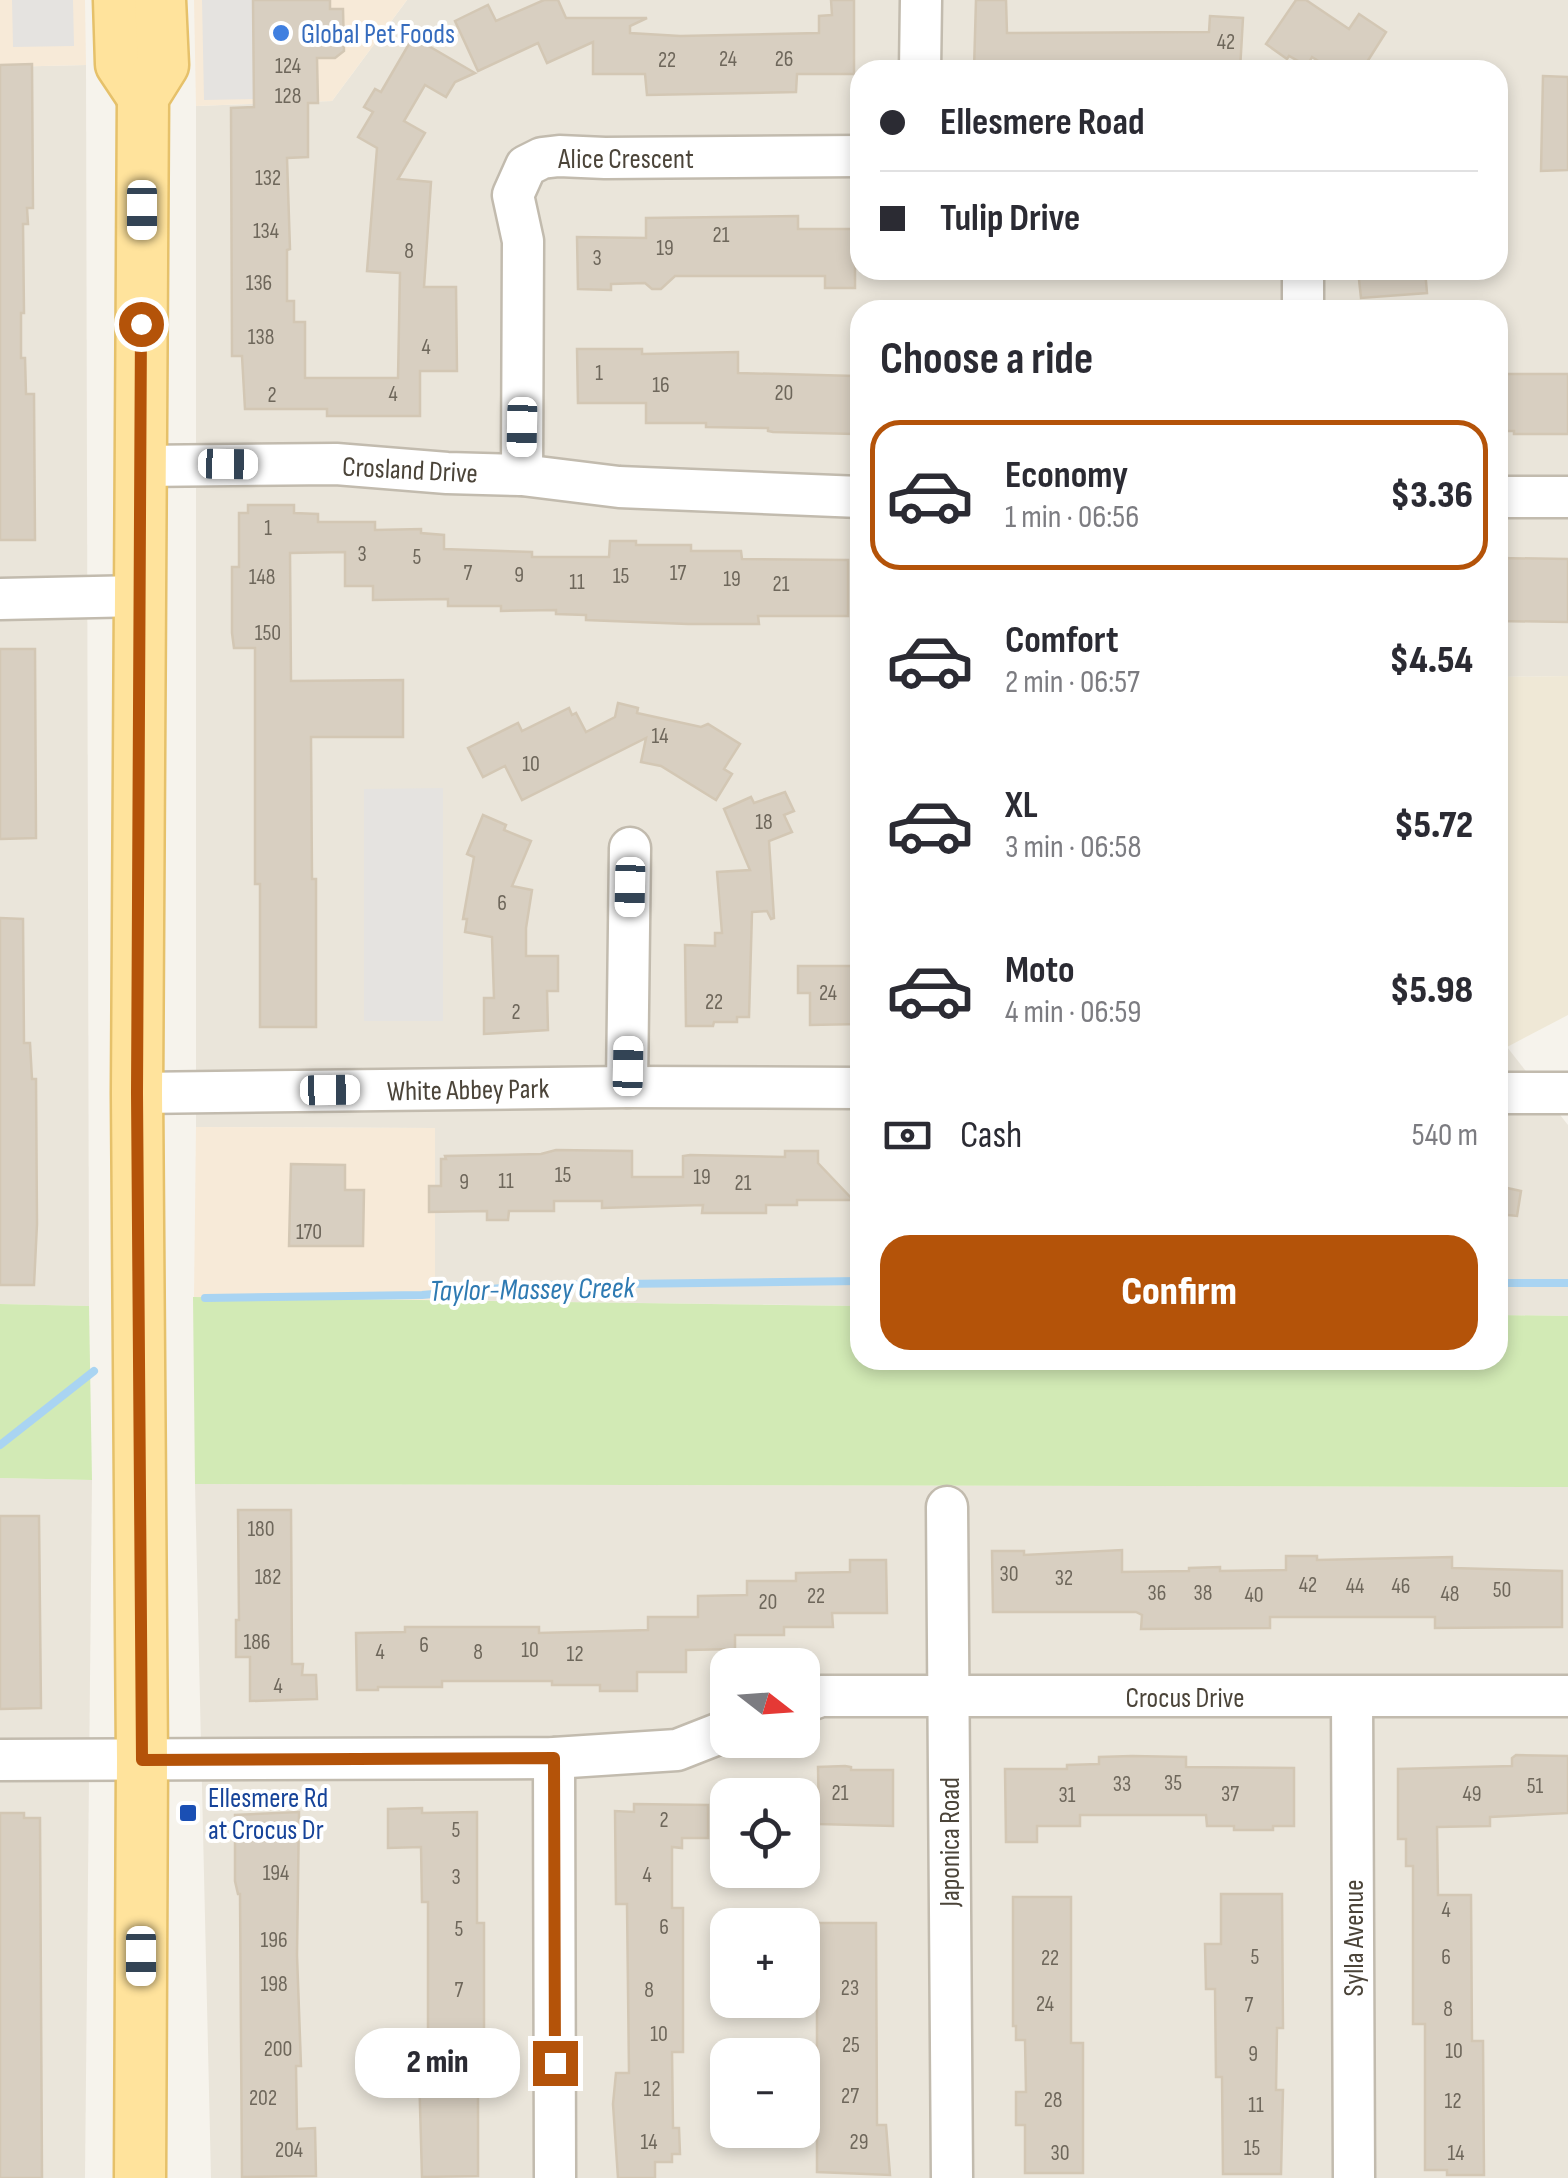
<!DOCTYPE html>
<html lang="en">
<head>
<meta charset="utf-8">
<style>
  :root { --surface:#fff; --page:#f7f7f7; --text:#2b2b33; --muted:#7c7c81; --line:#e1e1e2; --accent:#b45309 }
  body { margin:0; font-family:"Sofia Sans Condensed",sans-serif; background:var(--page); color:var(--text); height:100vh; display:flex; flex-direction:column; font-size:38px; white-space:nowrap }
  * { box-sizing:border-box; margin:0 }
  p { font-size:32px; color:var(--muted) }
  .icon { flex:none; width:55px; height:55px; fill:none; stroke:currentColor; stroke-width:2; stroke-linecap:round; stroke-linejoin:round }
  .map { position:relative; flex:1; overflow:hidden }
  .details { position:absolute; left:850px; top:300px; width:658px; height:1070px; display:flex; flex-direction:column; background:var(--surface); border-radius:30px; box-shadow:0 5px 15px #0003 }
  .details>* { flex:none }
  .banner { position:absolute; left:850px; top:60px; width:658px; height:220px; border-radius:30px; box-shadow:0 5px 15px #0003; display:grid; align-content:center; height:220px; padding:0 30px; background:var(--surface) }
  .needle { width:65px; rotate:107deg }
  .fabs { position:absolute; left:710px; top:1648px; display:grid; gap:20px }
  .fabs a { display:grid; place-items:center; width:110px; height:110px; border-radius:20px; background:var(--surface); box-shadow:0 5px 15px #0003; font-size:50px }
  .end { position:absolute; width:45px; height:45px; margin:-22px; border:12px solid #b45309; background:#fff; box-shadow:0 0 0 5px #fff }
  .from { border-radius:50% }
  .bubble { position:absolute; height:70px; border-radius:30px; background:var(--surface); box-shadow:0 5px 15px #0003; font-size:32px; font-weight:800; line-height:70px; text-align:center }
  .car { position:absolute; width:30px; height:60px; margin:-30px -15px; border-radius:12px; box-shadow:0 0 8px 2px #0007; background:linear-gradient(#fff 24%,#345 0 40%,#fff 0 76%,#345 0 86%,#fff 0) }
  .banner b { display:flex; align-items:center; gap:35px; height:95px; font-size:38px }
  .banner b+b { border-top:2px solid var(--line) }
  .banner i { width:25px; height:25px; background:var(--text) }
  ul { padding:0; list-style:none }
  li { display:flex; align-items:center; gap:30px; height:150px; margin:0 20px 15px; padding:0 10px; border:5px solid transparent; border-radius:30px }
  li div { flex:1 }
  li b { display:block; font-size:38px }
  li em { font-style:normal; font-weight:800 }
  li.active { border-color:var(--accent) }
  li>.icon { width:90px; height:90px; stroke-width:1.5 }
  h2 { padding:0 30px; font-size:45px; line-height:120px }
  .pay { display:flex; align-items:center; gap:25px; height:110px; padding:0 30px; font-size:38px }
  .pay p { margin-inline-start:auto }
  .cta { display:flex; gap:20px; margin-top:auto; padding:20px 30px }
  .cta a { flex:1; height:115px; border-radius:30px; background:var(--accent); color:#fff; font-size:40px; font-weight:800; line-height:115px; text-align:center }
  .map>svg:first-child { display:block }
  .residential { fill:#eae5da; fill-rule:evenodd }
  .commercial { fill:#f7ead8 }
  .education { fill:#efe8d6 }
  .green { fill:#d2eab5 }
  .parking { fill:#e5e3e0 }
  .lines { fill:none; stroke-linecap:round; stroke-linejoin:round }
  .stream { stroke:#a9d4f2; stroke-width:8 }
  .building { fill:#d8cfc1; stroke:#d3c7b4; stroke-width:2.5 }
  .minor-casing { stroke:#c2bbae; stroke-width:45 }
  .major-casing { stroke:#e6c16a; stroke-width:55 }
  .minor { stroke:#fff; stroke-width:40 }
  .major { stroke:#ffe39c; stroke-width:50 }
  .route { stroke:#b45309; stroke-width:12 }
  .shop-dot { fill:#3f7fe0; stroke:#fff; stroke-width:4 }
  .transit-dot { fill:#1a4fb4; stroke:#fff; stroke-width:4 }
  .labels { text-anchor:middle; stroke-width:8; stroke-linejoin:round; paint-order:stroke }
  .number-label { font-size:22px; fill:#6e675b }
  .shop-label { font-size:28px; fill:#366cbe; stroke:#fff; text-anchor:start }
  .street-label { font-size:28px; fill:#4b4439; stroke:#fff }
  .transit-label { font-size:28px; fill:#164399; stroke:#fff; text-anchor:start }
  .water-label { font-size:30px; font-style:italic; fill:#2e7ab2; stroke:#fff }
</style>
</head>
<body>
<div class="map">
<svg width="1568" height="2178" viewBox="0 0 1568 2178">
  <rect width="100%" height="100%" fill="#f6f3ec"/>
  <g class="residential">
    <path d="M407,0H1568V676L1498,677V310H860V1306L435,1300V1128L196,1127V106L332,101ZM860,70H1498V270H860Z"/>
    <polygon points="86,65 89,1306 0,1304 0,67"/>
    <polygon points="1498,1047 1507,1047 1568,1125 1568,1316 1498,1315"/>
    <polygon points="0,1478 92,1480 85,2178 0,2178"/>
    <path d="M195,1484L1568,1487V2178H211ZM728,1665H802V1740H728ZM728,1795H802V1870H728ZM728,1925H802V2000H728ZM728,2055H802V2130H728Z"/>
  </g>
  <g class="commercial">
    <polygon points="0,0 85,0 86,65 0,67"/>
    <polygon points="194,0 407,0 332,101 196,106"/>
    <polygon points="196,1127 435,1128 435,1300 194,1297"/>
  </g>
  <polygon class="education" points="1568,676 1568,1015 1507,1047 1498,1047 1498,677"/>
  <g class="green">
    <polygon points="193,1297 860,1306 860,1360 1498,1360 1498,1315 1568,1316 1568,1487 195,1484"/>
    <polygon points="0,1304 89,1306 92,1480 0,1478"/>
  </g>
  <g class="parking">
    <polygon points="12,0 73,0 74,46 13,47"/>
    <polygon points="202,0 256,0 257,99 204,100"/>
    <polygon points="443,788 443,1021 364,1021 364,789"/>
  </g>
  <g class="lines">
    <g class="stream">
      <polyline points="1498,1283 1568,1283"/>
      <polyline points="205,1298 422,1295 537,1285 860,1281"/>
      <polyline points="0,1445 94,1371"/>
    </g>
  </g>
  <g class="building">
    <polygon points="253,0 330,0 330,9 343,9 344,51 335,58 317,58 318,103 308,103 308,157 287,158 290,249 287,250 287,301 294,301 294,322 305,322 305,378 398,378 400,273 367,271 377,148 358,137 373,112 364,107 375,89 381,92 413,37 475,73 455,82 446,97 425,85 404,121 425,133 398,179 431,182 424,287 456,287 457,371 420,371 420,416 327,416 327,409 245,409 242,356 232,356 231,108 254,107"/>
    <polygon points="544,0 558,0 566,18 647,18 630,26 630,33 680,36 819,33 819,16 832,15 831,0 854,0 854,74 797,74 796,92 647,95 645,74 593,74 593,42 547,63 538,43 478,71 455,21 488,5 496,21"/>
    <polygon points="976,0 1006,0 1007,33 1209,32 1210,16 1243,18 1240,70 974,70"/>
    <polygon points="1296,0 1306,0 1349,29 1359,14 1386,32 1362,70 1332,70 1312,57 1307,66 1289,56 1287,59 1266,44"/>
    <polygon points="32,64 33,208 27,208 28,224 23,224 24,313 21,313 21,358 25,358 26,394 34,394 35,540 0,540 0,65"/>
    <polygon points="1543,76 1568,77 1568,170 1541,171"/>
    <polygon points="798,216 798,229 855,229 855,288 825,288 825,276 675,276 661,289 652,289 645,283 611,284 611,290 578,289 577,237 646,238 646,218"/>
    <polygon points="1358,270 1425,270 1427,293 1361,298"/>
    <polygon points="577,349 642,349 642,354 738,352 738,373 855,376 854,434 773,432 768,431 768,428 706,427 706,423 646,423 646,403 578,403"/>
    <polygon points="1506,374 1568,374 1568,434 1514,434 1514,431 1506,431"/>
    <polygon points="248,505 294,505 294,513 318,514 318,522 375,522 375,530 421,529 421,533 444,535 444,549 532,552 532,557 609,557 610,541 636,541 636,545 691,545 691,551 741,551 742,559 848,560 848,616 758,616 759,624 688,624 586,620 586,615 556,614 556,610 501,611 501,606 448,606 448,599 373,600 373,586 345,586 345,552 290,553 291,681 403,680 403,737 311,737 312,879 316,879 316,1027 260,1027 260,884 255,884 255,648 234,648 232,633 232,567 239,567 239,513 248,513"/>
    <polygon points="1498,558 1568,559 1568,622 1498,621"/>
    <polygon points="0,649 35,649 36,838 0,839"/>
    <polygon points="618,703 638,708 637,713 701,727 708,724 740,744 724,769 732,774 716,800 661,766 641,762 646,738 522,800 505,766 483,777 468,748 518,723 522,731 569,708 572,715 576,713 586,732 615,717"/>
    <polygon points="785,792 794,811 784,815 792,832 769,841 774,918 771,919 767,911 752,912 749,1017 737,1017 737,1022 714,1022 713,1026 686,1026 685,945 715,946 715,933 722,933 717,872 750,870 724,809 751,797 754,803"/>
    <polygon points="483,815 506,825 504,830 531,841 512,886 532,890 526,928 526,956 558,956 558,991 547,991 548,1030 484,1034 484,998 494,998 492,937 465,932 467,919 463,919 474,857 467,854"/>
    <polygon points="0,918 23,919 24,1043 30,1043 32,1079 36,1079 37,1224 34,1285 0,1285"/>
    <polygon points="798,966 860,966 860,1024 810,1025 810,993 798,993"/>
    <polygon points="556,1150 632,1151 632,1177 683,1177 683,1156 690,1155 785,1157 785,1151 818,1151 818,1163 853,1200 797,1200 797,1205 766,1205 766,1213 702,1213 703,1205 602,1208 602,1201 554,1201 554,1211 509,1211 508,1220 487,1220 487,1211 429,1212 429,1186 441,1186 441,1159 446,1159 445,1156 541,1154"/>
    <polygon points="291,1164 345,1165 345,1190 364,1190 363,1246 289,1246"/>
    <polygon points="1498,1186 1521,1191 1517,1216 1498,1214"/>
    <polygon points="238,1510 291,1510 292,1664 303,1664 302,1675 316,1675 317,1699 250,1701 250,1657 236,1657 236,1620 239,1620"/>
    <polygon points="0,1516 39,1516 41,1708 0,1709"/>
    <polygon points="1122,1550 1122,1572 1189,1571 1189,1568 1220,1567 1220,1571 1286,1570 1286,1556 1317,1556 1317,1560 1452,1557 1452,1568 1562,1571 1562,1627 1435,1628 1435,1617 1270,1617 1270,1628 1141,1629 1142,1615 1136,1612 993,1612 992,1551 1024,1551 1024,1555"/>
    <polygon points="850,1560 886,1560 887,1613 832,1613 833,1627 784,1627 784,1635 735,1635 735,1649 686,1650 686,1672 637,1672 637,1691 600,1691 600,1685 552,1685 552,1681 442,1681 442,1687 378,1687 378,1690 357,1690 356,1633 405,1632 405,1627 539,1627 539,1633 648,1630 648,1617 698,1617 698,1596 747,1595 747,1581 796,1581 796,1573 850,1572"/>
    <polygon points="1516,1755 1568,1756 1568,1813 1490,1817 1490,1826 1437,1827 1438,1895 1471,1895 1472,2041 1483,2041 1484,2175 1447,2175 1447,2170 1425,2170 1425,2024 1413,2024 1413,1866 1406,1866 1406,1839 1398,1839 1398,1769 1512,1766 1512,1758"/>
    <polygon points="1132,1756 1186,1757 1186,1767 1294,1768 1294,1826 1273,1826 1273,1830 1234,1830 1234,1826 1207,1826 1206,1815 1080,1815 1080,1826 1037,1826 1037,1842 1006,1842 1005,1769 1067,1769 1067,1765 1099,1764 1099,1757"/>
    <polygon points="845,1766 851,1767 851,1770 893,1770 893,1826 819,1824 818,1767"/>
    <polygon points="634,1804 708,1805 708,1838 682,1838 682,1848 672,1847 672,1908 683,1908 683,2052 672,2052 673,2128 679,2128 680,2154 672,2154 672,2162 655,2162 655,2178 618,2178 613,2104 616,2073 629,2073 627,1904 616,1904 615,1811 634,1812"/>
    <polygon points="422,1808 422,1813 477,1812 477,1923 484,1923 484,2067 478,2067 478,2176 422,2177 418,2035 428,2035 428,1902 422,1902 421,1847 388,1848 388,1809"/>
    <polygon points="299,1812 297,1955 301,2066 296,2066 297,2129 315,2128 316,2176 242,2177 240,1894 238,1894 235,1881 235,1815"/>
    <polygon points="0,1813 24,1813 24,1818 40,1818 42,2178 0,2178"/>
    <polygon points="1221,1894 1282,1894 1283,2028 1277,2028 1276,2090 1283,2090 1281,2174 1223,2174 1222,2077 1216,2077 1215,1989 1206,1989 1205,1944 1221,1944"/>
    <polygon points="1013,1897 1071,1897 1071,2043 1083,2043 1083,2173 1025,2173 1025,2125 1016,2125 1016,2092 1026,2092 1025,2040 1016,2040 1016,2026 1013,2026"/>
    <polygon points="817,1923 876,1923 877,2125 886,2125 890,2175 817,2172"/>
  </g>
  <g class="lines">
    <defs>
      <g id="minor">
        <polyline points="920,70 921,0"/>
        <polyline points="1303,310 1303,270"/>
        <polyline points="140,466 336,464 447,473 522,475 619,487 860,497"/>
        <polyline points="522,475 523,241 513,195 526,166 542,158 559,156 605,158 860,156"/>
        <polyline points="1498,497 1568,497"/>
        <polyline points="0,599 141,596"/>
        <polyline points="627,1087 630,848"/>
        <polyline points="137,1093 627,1087 860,1088"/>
        <polyline points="1498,1093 1568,1093"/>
        <polyline points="947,1507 952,2178"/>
        <polyline points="1352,1697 1354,2178"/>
        <polyline points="802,1703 821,1696 1568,1696"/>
        <polyline points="554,1758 555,2178"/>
        <polyline points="0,1760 554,1758 677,1750 728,1730"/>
      </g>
      <g id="major">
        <polyline points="119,0 121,64 143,97"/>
        <polyline points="140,2178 142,1760 137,1093 143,97 163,65 160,0"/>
      </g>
    </defs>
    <use href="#minor" class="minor-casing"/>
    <use href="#major" class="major-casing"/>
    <use href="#minor" class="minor"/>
    <use href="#major" class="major"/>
  </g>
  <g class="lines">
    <polyline class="route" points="141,324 137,1093 142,1760 554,1758 555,2063"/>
  </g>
  <circle class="shop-dot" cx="281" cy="33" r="10"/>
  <rect class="transit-dot" x="178" y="1803" width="20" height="20" rx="5"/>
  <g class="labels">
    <g class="number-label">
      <text x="1226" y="49">42</text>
      <text x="728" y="66">24</text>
      <text x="784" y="66">26</text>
      <text x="667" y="67">22</text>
      <text x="288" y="73">124</text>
      <text x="288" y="103">128</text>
      <text x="268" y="185">132</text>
      <text x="266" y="238">134</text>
      <text x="721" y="242">21</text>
      <text x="665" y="255">19</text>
      <text x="409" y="258">8</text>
      <text x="597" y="265">3</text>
      <text x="259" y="290">136</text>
      <text x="261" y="344">138</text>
      <text x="426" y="354">4</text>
      <text x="599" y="380">1</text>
      <text x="661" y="392">16</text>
      <text x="784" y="400">20</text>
      <text x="393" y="401">4</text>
      <text x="272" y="402">2</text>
      <text x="268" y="535">1</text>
      <text x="362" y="561">3</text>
      <text x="417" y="564">5</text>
      <text x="468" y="580">7</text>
      <text x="678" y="580">17</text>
      <text x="519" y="582">9</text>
      <text x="621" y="583">15</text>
      <text x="262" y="584">148</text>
      <text x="732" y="586">19</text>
      <text x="577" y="589">11</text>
      <text x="781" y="591">21</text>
      <text x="268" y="640">150</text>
      <text x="660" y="743">14</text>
      <text x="531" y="771">10</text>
      <text x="764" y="829">18</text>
      <text x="502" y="910">6</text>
      <text x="828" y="1000">24</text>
      <text x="714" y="1009">22</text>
      <text x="516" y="1019">2</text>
      <text x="563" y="1182">15</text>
      <text x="702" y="1184">19</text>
      <text x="506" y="1188">11</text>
      <text x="464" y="1189">9</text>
      <text x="743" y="1190">21</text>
      <text x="309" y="1239">170</text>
      <text x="261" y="1536">180</text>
      <text x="1009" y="1581">30</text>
      <text x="268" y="1584">182</text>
      <text x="1064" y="1585">32</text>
      <text x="1308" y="1592">42</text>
      <text x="1355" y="1593">44</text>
      <text x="1401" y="1593">46</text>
      <text x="1502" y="1597">50</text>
      <text x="1157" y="1600">36</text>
      <text x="1203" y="1600">38</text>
      <text x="1450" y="1601">48</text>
      <text x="1254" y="1602">40</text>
      <text x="816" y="1603">22</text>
      <text x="768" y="1609">20</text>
      <text x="257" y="1649">186</text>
      <text x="424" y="1652">6</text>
      <text x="530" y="1657">10</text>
      <text x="380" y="1659">4</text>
      <text x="478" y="1659">8</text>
      <text x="575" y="1661">12</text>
      <text x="278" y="1693">4</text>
      <text x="1173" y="1790">35</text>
      <text x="1122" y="1791">33</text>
      <text x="1535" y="1793">51</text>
      <text x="840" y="1800">21</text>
      <text x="1230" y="1801">37</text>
      <text x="1472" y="1801">49</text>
      <text x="1067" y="1802">31</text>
      <text x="664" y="1827">2</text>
      <text x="456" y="1837">5</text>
      <text x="276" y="1880">194</text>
      <text x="647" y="1882">4</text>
      <text x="456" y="1884">3</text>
      <text x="1446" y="1917">4</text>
      <text x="664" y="1934">6</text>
      <text x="459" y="1936">5</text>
      <text x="274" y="1947">196</text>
      <text x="1255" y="1964">5</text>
      <text x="1446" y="1964">6</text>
      <text x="1050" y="1965">22</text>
      <text x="274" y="1991">198</text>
      <text x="850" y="1995">23</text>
      <text x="459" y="1997">7</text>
      <text x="649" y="1997">8</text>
      <text x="1045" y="2011">24</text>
      <text x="1249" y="2012">7</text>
      <text x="1448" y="2016">8</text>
      <text x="659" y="2041">10</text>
      <text x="851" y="2052">25</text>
      <text x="278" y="2056">200</text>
      <text x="1454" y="2058">10</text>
      <text x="1253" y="2061">9</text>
      <text x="652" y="2096">12</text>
      <text x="850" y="2103">27</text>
      <text x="263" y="2105">202</text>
      <text x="1053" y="2107">28</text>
      <text x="1453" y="2108">12</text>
      <text x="1256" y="2112">11</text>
      <text x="649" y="2149">14</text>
      <text x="859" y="2149">29</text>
      <text x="1252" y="2155">15</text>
      <text x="289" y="2157">204</text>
      <text x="1060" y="2160">30</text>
      <text x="1456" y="2160">14</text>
    </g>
    <g class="shop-label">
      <text x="301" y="43">Global Pet Foods</text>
    </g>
    <g class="street-label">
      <text x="626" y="168">Alice Crescent</text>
      <text transform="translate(410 469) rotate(3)" y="10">Crosland Drive</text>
      <text transform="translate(468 1089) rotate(-1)" y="10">White Abbey Park</text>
      <text x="1185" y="1707">Crocus Drive</text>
      <text transform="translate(949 1842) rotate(-90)" y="10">Japonica Road</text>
      <text transform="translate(1353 1938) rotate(-90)" y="10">Sylla Avenue</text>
    </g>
    <g class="transit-label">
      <text x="208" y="1807">Ellesmere Rd<tspan x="208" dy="32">at Crocus Dr</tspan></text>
    </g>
    <g class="water-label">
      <text transform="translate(532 1289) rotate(-1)" y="10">Taylor-Massey Creek</text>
    </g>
  </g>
</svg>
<div class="fabs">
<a><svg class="needle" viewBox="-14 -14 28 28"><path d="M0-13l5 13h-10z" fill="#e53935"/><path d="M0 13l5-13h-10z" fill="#7c7c81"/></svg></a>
<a><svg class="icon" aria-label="locate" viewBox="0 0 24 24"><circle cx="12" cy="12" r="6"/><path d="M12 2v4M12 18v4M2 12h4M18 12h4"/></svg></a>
<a>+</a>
<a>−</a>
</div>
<i class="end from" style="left:141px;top:324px"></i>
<i class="end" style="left:555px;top:2063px"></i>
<div class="bubble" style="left:355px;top:2028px;width:165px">2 min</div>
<i class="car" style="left:142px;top:210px;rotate:180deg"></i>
<i class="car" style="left:522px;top:427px;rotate:181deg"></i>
<i class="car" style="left:228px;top:464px;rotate:91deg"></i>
<i class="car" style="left:630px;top:887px;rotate:181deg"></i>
<i class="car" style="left:628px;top:1066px;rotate:1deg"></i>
<i class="car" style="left:330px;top:1090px;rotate:89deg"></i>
<i class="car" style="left:141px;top:1956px;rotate:180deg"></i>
<div class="banner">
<b><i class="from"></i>Ellesmere Road</b>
<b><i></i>Tulip Drive</b>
</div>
<section class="details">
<h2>Choose a ride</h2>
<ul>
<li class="active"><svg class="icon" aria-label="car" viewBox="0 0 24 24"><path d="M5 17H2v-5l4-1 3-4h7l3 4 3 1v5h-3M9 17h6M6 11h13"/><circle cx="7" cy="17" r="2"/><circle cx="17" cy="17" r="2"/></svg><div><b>Economy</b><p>1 min · 06:56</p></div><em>$3.36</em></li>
<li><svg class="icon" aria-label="car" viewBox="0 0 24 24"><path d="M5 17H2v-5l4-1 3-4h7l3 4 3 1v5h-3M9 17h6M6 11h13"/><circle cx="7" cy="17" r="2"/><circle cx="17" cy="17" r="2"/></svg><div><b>Comfort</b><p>2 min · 06:57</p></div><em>$4.54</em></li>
<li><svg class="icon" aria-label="car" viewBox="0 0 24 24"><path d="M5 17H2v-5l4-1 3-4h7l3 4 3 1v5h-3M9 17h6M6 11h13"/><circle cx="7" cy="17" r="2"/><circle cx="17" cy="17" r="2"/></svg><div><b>XL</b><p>3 min · 06:58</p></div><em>$5.72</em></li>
<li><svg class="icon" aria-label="car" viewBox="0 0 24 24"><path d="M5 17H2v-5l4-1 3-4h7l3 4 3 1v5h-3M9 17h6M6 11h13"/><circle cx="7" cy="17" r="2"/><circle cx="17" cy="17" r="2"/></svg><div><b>Moto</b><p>4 min · 06:59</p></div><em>$5.98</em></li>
</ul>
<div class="pay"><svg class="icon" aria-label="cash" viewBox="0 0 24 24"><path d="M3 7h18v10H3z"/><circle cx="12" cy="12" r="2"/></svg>Cash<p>540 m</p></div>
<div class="cta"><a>Confirm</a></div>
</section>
</div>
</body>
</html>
